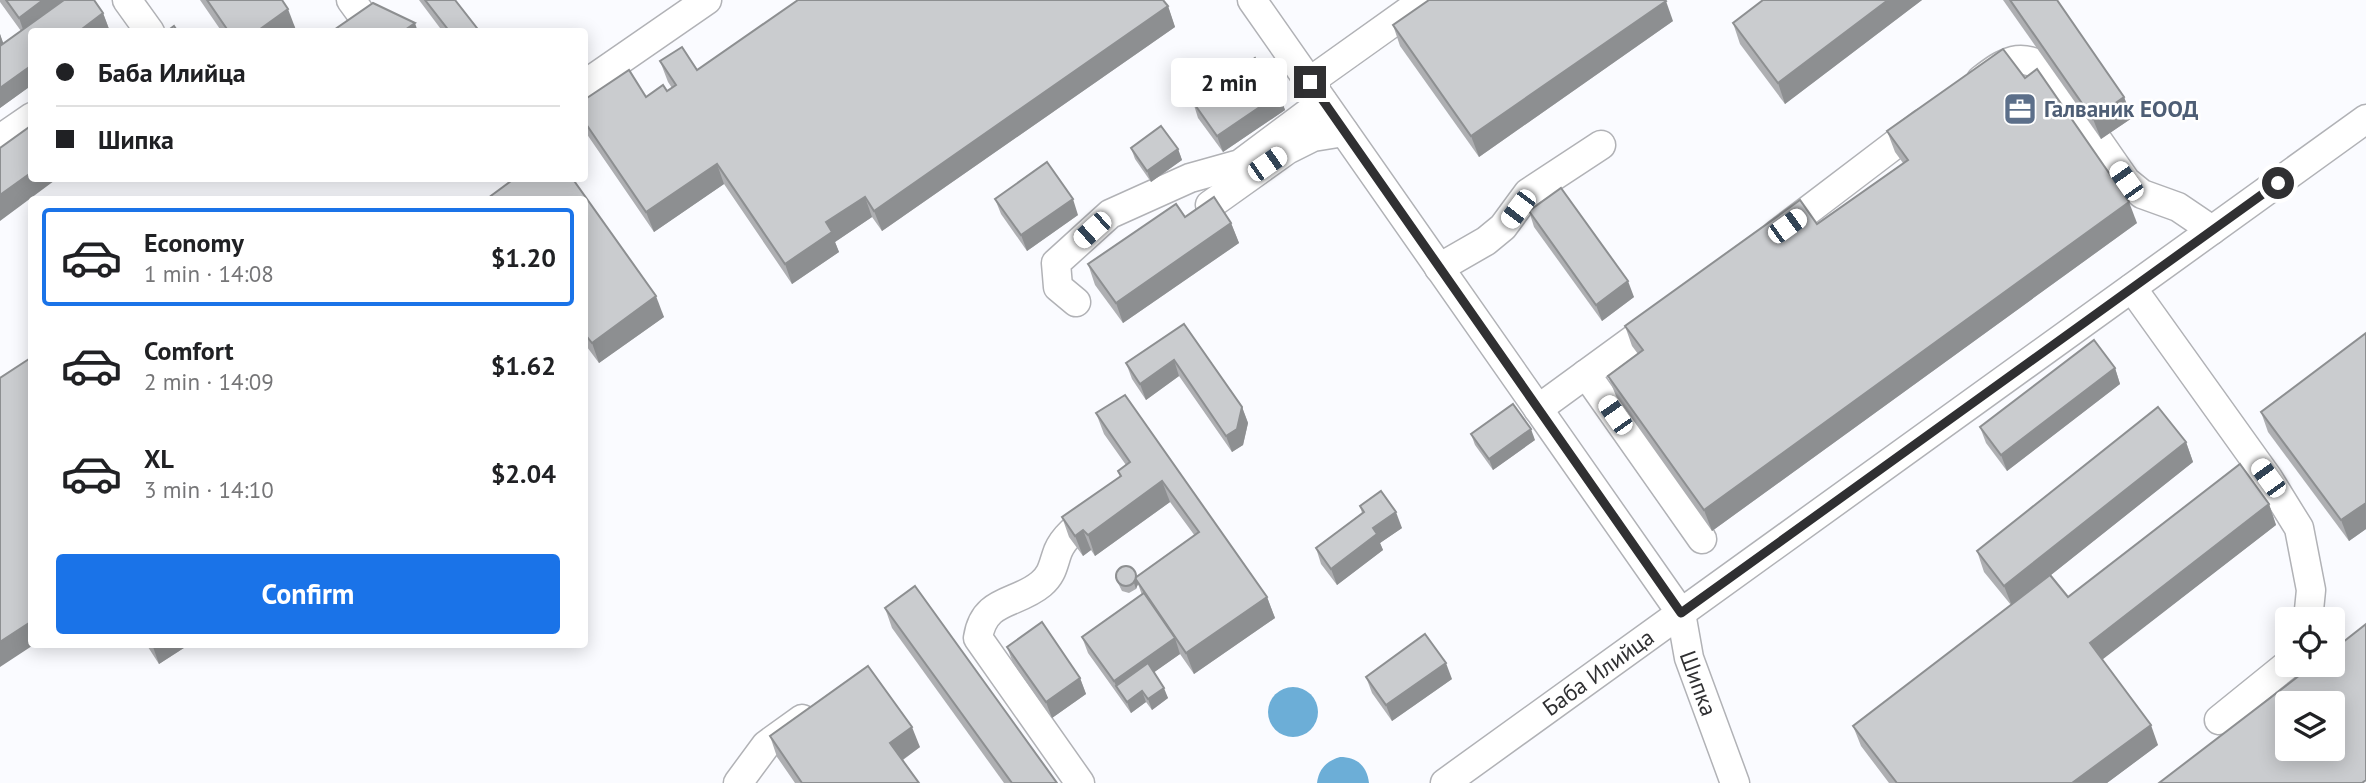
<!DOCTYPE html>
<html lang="en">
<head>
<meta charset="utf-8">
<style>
  :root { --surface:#fff; --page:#f6f6f6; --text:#202124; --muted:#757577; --line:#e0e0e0; --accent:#1a73e8 }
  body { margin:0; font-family:"PT Sans",sans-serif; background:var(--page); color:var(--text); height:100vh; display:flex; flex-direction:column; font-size:26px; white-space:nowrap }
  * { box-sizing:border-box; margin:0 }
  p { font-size:23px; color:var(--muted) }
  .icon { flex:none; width:38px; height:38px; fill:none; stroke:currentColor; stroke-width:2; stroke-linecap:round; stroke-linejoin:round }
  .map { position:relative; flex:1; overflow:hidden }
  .drawer { position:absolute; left:28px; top:196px; width:560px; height:452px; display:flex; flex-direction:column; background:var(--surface); border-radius:7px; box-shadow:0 4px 18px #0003 }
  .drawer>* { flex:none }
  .banner { position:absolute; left:28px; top:28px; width:560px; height:154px; border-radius:7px; box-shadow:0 4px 18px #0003; display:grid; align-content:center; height:154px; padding:0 28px; background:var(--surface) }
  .controls { position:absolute; left:2275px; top:607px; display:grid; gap:14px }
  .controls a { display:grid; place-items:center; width:70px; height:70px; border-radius:7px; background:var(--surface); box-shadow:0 4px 18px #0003; font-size:35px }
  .end { position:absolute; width:32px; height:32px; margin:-16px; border:9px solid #303032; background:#fff; box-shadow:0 0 0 4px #fff }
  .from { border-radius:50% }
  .bubble { position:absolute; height:49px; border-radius:7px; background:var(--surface); box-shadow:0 4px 18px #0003; font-size:23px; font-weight:600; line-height:49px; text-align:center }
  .car { position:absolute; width:21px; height:42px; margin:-21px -10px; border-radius:9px; box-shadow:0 0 5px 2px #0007; background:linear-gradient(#fff 24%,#345 0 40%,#fff 0 76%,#345 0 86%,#fff 0) }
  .banner b { display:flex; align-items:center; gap:24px; height:66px; font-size:26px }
  .banner b+b { border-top:2px solid var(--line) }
  .banner i { width:18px; height:18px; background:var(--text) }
  ul { padding:12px 0 0; list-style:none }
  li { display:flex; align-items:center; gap:21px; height:98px; margin:0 14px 10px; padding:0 14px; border:4px solid transparent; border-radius:7px }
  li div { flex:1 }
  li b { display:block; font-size:26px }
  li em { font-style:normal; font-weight:600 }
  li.selected { border-color:var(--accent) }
  li>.icon { width:63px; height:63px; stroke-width:1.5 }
  .button { display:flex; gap:14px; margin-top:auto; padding:14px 28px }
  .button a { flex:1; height:80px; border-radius:7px; background:var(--accent); color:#fff; font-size:28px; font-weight:600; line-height:80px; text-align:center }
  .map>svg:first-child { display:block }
  .water { fill:#6caed7 }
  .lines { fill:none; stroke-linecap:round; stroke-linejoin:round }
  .minor-casing { stroke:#b1b2b6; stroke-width:31 }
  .minor { stroke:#fff; stroke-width:28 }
  .wall { fill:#aeafb2 }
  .shaded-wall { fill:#8d8f91 }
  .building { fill:#cacccf; stroke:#8d8f91; stroke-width:2; fill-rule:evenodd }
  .route { stroke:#303032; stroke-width:9 }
  .labels { text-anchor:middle; stroke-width:5; stroke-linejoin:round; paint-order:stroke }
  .service-label { font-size:23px; font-weight:bold; fill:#4e5e75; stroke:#fff; text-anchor:start }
  .street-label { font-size:23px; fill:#303032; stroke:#fff }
</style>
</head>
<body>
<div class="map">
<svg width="2366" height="783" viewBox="0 0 2366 783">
  <rect width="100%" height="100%" fill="#fafbff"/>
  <g class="water">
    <circle cx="1293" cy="712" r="25"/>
    <path d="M1340,757C1357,757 1367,766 1369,783H1317C1319,768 1327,761 1340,757Z"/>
  </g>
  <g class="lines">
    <defs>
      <g id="minor">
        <polyline points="127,0 150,32"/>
        <polyline points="351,0 359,11"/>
        <path id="s1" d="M1252,0L1681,613L1689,658L1735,783"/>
        <path d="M1981,80C2006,61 2020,51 2049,70L2126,181L2142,194L2178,207L2212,230"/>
        <polyline points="1309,82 1424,0"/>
        <polyline points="584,85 707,0"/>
        <polyline points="0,139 32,117"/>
        <polyline points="1210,205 1287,150 1313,137 1344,132"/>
        <polyline points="1777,234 1923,123"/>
        <polyline points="1439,268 1486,241 1503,227 1528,193 1601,145"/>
        <polyline points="2132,288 2268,478 2299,528 2311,590 2308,620"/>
        <polyline points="1076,302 1058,287 1056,263 1110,214 1190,178 1240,164 1323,102"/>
        <polyline points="1586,374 1702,539"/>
        <polyline points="1538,409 1660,320"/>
        <polyline points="2219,720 2287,665"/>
        <polyline points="738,783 766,745 802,719"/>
        <path d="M1080,783L978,638C984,598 1016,605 1041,584C1053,574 1053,564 1058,551C1065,534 1083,523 1097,512"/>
        <path id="s2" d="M1445,783L2366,119"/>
      </g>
    </defs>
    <use href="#minor" class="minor-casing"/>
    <use href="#minor" class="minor"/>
  </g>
  <g class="wall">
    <polygon points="0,0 94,0 103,13 109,29 0,108 0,34 3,44 21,31 0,2"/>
    <polygon points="200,0 282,0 296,30 293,32 222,32"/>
    <polygon points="419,0 455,0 480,32 443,32"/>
    <polygon points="1763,0 1922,0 1785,104 1740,44 1733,23"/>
    <polygon points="2003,0 2057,0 2124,97 2132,118 2101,139"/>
    <polygon points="1168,6 1175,27 882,231 872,217 835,242 839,252 792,284 724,184 654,232 584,130 584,100 646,97 667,91 672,88 668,82 660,61 697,70"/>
    <polygon points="1673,21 1479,157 1400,46 1393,25"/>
    <polygon points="1279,94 1285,110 1223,152 1198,118 1193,102"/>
    <polygon points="1887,131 2137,223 1712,531 1616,396 1608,376 1638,354 1632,346 1625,326 1817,224 1903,163 1895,152"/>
    <polygon points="1131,148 1178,149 1182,160 1151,182 1135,159"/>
    <polygon points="995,199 1078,215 1027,251 1001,214"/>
    <polygon points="584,200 664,317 599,363 584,343"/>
    <polygon points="1529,211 1634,297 1602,321 1534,227"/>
    <polygon points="1185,217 1231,223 1239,243 1123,323 1095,285 1088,264"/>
    <polygon points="1184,324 1242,407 1248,423 1243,445 1232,452 1179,376 1146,400 1132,379 1126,363"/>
    <polygon points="2366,333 2366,529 2349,541 2268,432 2261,412"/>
    <polygon points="2115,368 2120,384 2007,471 1986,443 1980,427"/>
    <polygon points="1125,395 1267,597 1275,618 1194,674 1180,654 1154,672 1168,698 1152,710 1146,702 1131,713 1088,653 1082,637 1142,595 1138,584 1136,589 1129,593 1122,591 1115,577 1137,577 1195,536 1170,502 1095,556 1091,550 1083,556 1069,537 1062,517 1120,477 1118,471 1126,465 1104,434 1096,413"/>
    <polygon points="1471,434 1535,440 1493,470 1475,445"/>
    <polygon points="2186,442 2193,462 2051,575 2068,597 2269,504 2276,525 2102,659 2158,745 2107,783 1889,783 1861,746 1853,726 2011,605 1984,572 1977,551"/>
    <polygon points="1360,506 1402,528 1380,543 1383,550 1337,585 1321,564 1316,548 1362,513"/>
    <polygon points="885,608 1057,783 1004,783 892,628"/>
    <polygon points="146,644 190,644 159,664"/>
    <polygon points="1007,647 1080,678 1086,694 1052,718 1013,663"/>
    <polygon points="1366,677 1452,679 1392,721 1372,693"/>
    <polygon points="770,736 920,747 903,760 919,783 795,783 777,757"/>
  </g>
  <g class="shaded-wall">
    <polygon points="43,0 79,0 26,38 19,18"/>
    <polygon points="1888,0 1922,0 1785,104 1778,83"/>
    <polygon points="1666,1 1673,21 1479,157 1471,136"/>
    <polygon points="1168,6 1175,27 882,231 874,211"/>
    <polygon points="288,9 296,30 293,32 256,32"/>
    <polygon points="103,13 109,29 106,32 78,32"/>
    <polygon points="415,23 418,32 402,32"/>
    <polygon points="0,34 4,45 0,49"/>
    <polygon points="32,65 32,85 0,108 0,88"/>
    <polygon points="1279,94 1285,110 1223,152 1217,136"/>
    <polygon points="2124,97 2132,118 2101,139 2093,119"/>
    <polygon points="1178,149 1182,160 1151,182 1147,171"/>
    <polygon points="717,164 724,184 654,232 646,212"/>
    <polygon points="32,172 32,178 58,178 0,221 0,195"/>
    <polygon points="865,197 872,217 835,242 839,252 792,284 785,264 826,222"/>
    <polygon points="1073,199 1078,215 1027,251 1021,235"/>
    <polygon points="2129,202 2137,223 1712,531 1704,510"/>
    <polygon points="1231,223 1239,243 1123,323 1116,303"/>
    <polygon points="1628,281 1634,297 1602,321 1596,305"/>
    <polygon points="656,296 664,317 599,363 592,343"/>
    <polygon points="1174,360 1179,376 1146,400 1140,384"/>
    <polygon points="2115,368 2120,384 2007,471 2001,455"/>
    <polygon points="1242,407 1248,423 1243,445 1232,452 1226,436"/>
    <polygon points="1531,429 1535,440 1493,470 1489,459"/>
    <polygon points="2186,442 2193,462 2012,606 2004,586"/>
    <polygon points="1162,481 1170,502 1095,556 1088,535"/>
    <polygon points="2366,503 2366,529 2349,541 2341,520"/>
    <polygon points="2269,504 2276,525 2098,663 2090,643"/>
    <polygon points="1396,512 1402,528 1380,543 1383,550 1337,585 1331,569 1373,528"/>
    <polygon points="1083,530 1091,550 1083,556 1075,536"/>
    <polygon points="1136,579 1138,584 1136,589 1134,583"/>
    <polygon points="1267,597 1275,618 1194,674 1186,653"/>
    <polygon points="32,621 32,644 35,644 0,667 0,642"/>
    <polygon points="1175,638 1180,654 1122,695 1116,686 1114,681"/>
    <polygon points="152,644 190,644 159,664"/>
    <polygon points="1446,663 1452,679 1392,721 1386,705"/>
    <polygon points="1080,678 1086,694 1052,718 1046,702"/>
    <polygon points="1164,688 1168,698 1152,710 1148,699"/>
    <polygon points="1142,691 1146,702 1131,713 1127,702"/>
    <polygon points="2151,725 2158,745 2107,783 2072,783"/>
    <polygon points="912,727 920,747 898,763 890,743"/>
  </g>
  <g class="building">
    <polygon points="6,0 43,0 19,18"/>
    <polygon points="64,0 94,0 103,13 78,32 32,32 32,65 0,88 0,46"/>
    <polygon points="207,0 282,0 288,9 256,32 229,32"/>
    <polygon points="425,0 455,0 480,32 450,32"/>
    <polygon points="798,0 1163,0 1168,6 874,211 865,197 826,222 832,232 785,264 717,164 646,212 584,121 584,100 629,70 646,97 663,85 667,91 676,85 660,61 682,47 697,70"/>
    <polygon points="1429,0 1665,0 1666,1 1471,136 1393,25"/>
    <polygon points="1763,0 1888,0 1778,83 1733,23"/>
    <polygon points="2010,0 2057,0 2124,97 2093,119"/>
    <polygon points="373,3 415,23 402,32 331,32"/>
    <polygon points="174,26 178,32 166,32"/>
    <polygon points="2003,49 2025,78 2037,69 2129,202 1704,510 1608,376 1643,350 1625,326 1800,200 1817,224 1908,160 1887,131"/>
    <polygon points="1255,58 1279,94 1217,136 1193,102"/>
    <polygon points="32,125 32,172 0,195 0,148"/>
    <polygon points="1161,126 1178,149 1147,171 1131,148"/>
    <polygon points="1047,162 1073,199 1021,235 995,199"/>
    <polygon points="515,178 572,178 656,296 592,343 584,333 584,200 489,200 488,198"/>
    <polygon points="1561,188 1628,281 1596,305 1529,211"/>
    <polygon points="1214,197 1231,223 1116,303 1088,264 1176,204 1185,217"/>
    <polygon points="1184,324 1242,407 1237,429 1226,436 1174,360 1140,384 1126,363"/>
    <polygon points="2366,333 2366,503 2341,520 2261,412"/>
    <polygon points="2094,340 2115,368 2001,455 1980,427"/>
    <polygon points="32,357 32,621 0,642 0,378"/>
    <polygon points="1125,395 1267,597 1186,653 1135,578 1199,532 1162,481 1088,535 1083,530 1075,536 1062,517 1121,476 1118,471 1130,462 1096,413"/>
    <polygon points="1513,404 1531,429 1489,459 1471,434"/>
    <polygon points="2158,407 2186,442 2004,586 1977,551"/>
    <polygon points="2240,464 2269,504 2090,643 2151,725 2072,783 1897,783 1853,726 2050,575 2068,597"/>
    <polygon points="1381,491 1396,512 1373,528 1377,534 1331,569 1316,548 1364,512 1360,506"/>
    <circle cx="1126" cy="576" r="10"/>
    <polygon points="915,586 1057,783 1012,783 885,608"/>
    <polygon points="1144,593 1175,638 1114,681 1082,637"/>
    <polygon points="1042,622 1080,678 1046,702 1007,647"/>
    <path d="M2366,624V780L2362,783H2159L2313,665H2333V650ZM2287,704H2333V749H2287Z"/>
    <polygon points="1425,634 1446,663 1386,705 1366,677"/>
    <polygon points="1148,663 1164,688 1148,699 1142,691 1127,702 1116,686"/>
    <polygon points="868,666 912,727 890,743 919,783 802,783 770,736"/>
  </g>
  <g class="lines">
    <polyline class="route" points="1310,82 1681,613 2278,183"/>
  </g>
  <defs>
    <symbol id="office-square" viewBox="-11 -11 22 22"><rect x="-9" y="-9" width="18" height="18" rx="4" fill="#5c6f8a" stroke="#fff"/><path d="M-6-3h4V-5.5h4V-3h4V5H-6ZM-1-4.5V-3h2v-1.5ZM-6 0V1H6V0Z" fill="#fff"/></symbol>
  </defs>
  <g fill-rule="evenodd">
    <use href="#office-square" x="2001" y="90" width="38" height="38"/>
  </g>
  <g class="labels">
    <g class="service-label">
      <text x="2044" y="117">Галваник ЕООД</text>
    </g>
    <g class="street-label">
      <text dy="8" stroke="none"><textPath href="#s2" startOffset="189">Баба Илийца</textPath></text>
      <text dy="8" stroke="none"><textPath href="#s1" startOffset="821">Шипка</textPath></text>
    </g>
  </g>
</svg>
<div class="controls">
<a><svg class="icon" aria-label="locate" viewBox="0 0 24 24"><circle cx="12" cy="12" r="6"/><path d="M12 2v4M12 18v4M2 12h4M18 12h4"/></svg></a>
<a><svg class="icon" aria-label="layers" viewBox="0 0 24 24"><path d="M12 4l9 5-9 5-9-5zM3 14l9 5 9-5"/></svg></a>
</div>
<i class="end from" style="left:2278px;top:183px"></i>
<i class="end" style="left:1310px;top:82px"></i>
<div class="bubble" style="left:1171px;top:58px;width:116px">2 min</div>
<i class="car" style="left:1267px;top:164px;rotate:55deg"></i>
<i class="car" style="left:2126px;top:181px;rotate:325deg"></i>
<i class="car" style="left:1518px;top:209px;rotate:217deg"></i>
<i class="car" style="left:1787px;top:226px;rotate:54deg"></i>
<i class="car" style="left:1092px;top:230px;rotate:228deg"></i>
<i class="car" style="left:1615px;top:415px;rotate:325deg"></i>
<i class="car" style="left:2268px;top:478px;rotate:324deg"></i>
<div class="banner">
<b><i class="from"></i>Баба Илийца</b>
<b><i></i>Шипка</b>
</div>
<section class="drawer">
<ul>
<li class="selected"><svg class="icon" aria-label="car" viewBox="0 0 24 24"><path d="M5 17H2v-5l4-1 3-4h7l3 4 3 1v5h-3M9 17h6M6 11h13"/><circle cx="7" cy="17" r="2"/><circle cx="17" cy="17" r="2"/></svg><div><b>Economy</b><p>1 min · 14:08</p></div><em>$1.20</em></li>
<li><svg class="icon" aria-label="car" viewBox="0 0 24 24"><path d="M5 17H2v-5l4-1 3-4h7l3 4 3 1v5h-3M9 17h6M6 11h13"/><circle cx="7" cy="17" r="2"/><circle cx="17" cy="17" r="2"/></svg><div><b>Comfort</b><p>2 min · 14:09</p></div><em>$1.62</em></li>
<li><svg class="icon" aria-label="car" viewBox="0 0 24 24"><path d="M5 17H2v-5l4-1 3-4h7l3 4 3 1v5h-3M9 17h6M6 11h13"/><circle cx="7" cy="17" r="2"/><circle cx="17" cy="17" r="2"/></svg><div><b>XL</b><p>3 min · 14:10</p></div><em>$2.04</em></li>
</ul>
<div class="button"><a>Confirm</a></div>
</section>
</div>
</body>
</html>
